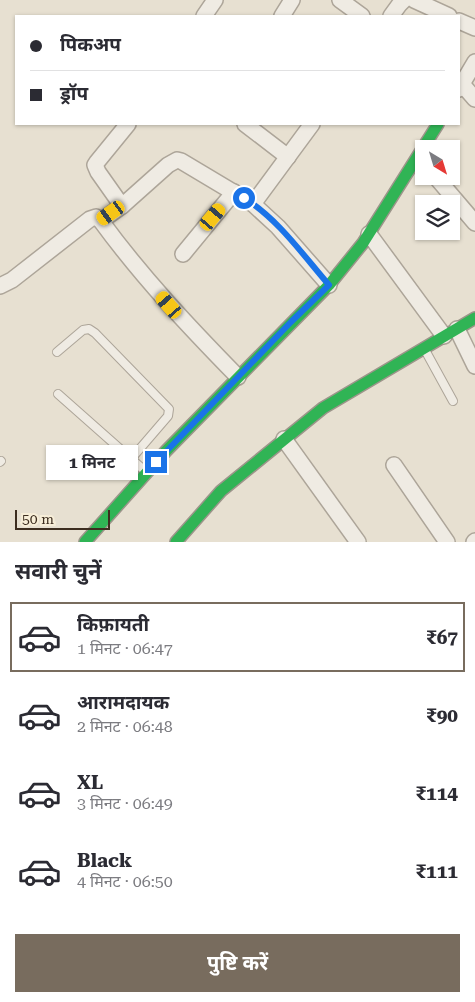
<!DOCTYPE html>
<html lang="hi">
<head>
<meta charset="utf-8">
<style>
  :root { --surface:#fff; --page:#f7f7f7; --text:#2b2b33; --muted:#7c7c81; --line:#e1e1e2; --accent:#786c5e }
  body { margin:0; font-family:"Roboto Serif","Noto Sans Devanagari",serif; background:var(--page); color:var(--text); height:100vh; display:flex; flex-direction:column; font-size:19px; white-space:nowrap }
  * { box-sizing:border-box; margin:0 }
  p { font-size:16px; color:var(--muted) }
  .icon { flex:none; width:28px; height:28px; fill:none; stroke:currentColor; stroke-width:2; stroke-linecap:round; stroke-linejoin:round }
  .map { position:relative; height:542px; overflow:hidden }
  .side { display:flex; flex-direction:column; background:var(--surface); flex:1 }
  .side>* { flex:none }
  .top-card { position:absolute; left:15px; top:15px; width:445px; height:110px; border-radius:0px; box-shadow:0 1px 4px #0004; display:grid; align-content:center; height:110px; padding:0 15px; background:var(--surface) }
  .needle { width:32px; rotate:142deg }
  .tools { position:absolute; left:415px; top:140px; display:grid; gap:10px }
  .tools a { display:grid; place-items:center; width:45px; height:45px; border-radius:0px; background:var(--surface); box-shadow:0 1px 4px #0004; font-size:25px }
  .scale { position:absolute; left:15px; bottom:12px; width:95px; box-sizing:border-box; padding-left:5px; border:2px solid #3d2e20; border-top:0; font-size:14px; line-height:18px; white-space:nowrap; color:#3d2e20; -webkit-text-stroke:4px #f7eed8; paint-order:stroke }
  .end { position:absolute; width:22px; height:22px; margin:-11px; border:6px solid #1a73e8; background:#fff; box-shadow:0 0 0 2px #fff }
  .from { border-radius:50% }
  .bubble { position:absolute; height:35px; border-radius:0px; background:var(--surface); box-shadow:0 1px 4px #0004; font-size:16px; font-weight:700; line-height:35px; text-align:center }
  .car { position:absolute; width:15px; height:30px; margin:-15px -8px; border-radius:6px; box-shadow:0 0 4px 1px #0007; background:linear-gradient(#f5c518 24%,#345 0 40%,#f5c518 0 76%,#345 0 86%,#f5c518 0) }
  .top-card b { display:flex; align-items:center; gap:18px; height:48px; font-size:19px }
  .top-card b+b { border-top:1px solid var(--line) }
  .top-card i { width:12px; height:12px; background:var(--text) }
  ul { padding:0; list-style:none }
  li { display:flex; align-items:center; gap:15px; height:70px; margin:0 10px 8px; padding:0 5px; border:2px solid transparent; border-radius:0px }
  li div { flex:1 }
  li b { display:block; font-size:19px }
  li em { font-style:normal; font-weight:700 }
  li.selected { border-color:var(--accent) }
  li>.icon { width:45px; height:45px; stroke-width:1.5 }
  h2 { padding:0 15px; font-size:22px; line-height:60px }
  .action { display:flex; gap:10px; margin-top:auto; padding:10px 15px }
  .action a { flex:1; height:58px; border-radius:0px; background:var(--accent); color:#fff; font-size:20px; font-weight:700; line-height:58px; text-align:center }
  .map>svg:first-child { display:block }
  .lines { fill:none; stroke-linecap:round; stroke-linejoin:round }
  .lane-casing { stroke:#ada599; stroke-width:10 }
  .street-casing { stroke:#ada599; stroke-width:18 }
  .fast-casing { stroke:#9c958a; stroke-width:14 }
  .lane { stroke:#efebe3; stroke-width:8 }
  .street { stroke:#efebe3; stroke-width:15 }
  .fast { stroke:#30b455; stroke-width:11 }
  .route { stroke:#1a73e8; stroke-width:6 }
</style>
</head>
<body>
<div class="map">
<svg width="475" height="542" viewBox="0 0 475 542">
  <rect width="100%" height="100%" fill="#e7e0d1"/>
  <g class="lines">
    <defs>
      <g id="lane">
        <polyline points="425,350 453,401"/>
        <polyline points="57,352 83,330 89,329 95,333 169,409 168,416 131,459"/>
        <polyline points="58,394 145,471"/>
        <polyline points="0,462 1,461"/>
      </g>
      <g id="street">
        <polyline points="340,0 362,16"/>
        <polyline points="414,0 449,16"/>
        <polyline points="204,16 215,0"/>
        <polyline points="282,16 292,0"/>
        <polyline points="391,16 399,5 404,0"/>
        <polyline points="459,21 475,28"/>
        <polyline points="462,84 475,99"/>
        <polyline points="459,89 475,62"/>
        <polyline points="245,124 288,157"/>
        <polyline points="435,176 475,223"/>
        <polyline points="253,204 312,124"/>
        <polyline points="122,206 98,172 95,165 97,162 128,124"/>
        <polyline points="101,221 122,206 168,165 177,160 181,161 253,204 278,227 329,285"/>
        <polyline points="369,234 444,336"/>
        <polyline points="183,254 234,192"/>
        <path d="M0,286L12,280L90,219L96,217L101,221C142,277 189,327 238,377"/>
        <polyline points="457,329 475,366"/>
        <polyline points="284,439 358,542"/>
        <polyline points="394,465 447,542"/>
        <polyline points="474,542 475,541"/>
      </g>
      <g id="fast">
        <polyline points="85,542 166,451 329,285 363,243 438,124"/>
        <polyline points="176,542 221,491 323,408 475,318"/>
      </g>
    </defs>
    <use href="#lane" class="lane-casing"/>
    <use href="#street" class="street-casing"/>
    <use href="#fast" class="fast-casing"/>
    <use href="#lane" class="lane"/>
    <use href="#street" class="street"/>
    <use href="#fast" class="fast"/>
  </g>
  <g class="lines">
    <path class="route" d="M156,462L291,322L329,285C303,255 278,219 244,198"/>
  </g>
</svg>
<div class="tools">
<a><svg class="needle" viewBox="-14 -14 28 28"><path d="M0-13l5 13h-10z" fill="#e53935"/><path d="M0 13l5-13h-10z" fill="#7c7c81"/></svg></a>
<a><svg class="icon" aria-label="layers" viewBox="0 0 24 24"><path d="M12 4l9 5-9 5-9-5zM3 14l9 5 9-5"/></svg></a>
</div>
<div class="scale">50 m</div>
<i class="end from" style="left:244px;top:198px"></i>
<i class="end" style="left:156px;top:462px"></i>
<div class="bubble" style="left:46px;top:445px;width:92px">1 मिनट</div>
<i class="car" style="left:111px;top:213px;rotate:235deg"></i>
<i class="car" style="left:213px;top:217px;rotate:40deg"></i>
<i class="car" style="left:169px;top:305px;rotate:319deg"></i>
<div class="top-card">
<b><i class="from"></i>पिकअप</b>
<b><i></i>ड्रॉप</b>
</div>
</div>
<section class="side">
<h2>सवारी चुनें</h2>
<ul>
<li class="selected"><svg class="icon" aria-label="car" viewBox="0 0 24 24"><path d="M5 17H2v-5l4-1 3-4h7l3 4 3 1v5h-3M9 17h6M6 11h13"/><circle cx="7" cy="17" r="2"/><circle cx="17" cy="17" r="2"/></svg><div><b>किफ़ायती</b><p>1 मिनट · 06:47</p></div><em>₹67</em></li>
<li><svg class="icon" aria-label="car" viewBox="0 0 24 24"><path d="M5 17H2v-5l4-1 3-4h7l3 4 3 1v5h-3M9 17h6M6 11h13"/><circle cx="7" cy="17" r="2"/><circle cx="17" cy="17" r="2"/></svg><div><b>आरामदायक</b><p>2 मिनट · 06:48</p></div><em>₹90</em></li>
<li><svg class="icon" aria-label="car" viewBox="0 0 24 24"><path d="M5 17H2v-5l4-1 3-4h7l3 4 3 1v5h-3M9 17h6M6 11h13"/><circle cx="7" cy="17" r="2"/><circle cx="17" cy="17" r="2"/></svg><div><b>XL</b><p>3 मिनट · 06:49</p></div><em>₹114</em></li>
<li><svg class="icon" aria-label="car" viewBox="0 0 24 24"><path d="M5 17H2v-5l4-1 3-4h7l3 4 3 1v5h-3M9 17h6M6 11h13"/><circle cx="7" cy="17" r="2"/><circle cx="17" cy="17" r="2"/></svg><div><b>Black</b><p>4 मिनट · 06:50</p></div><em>₹111</em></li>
</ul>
<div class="action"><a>पुष्टि करें</a></div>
</section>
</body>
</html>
